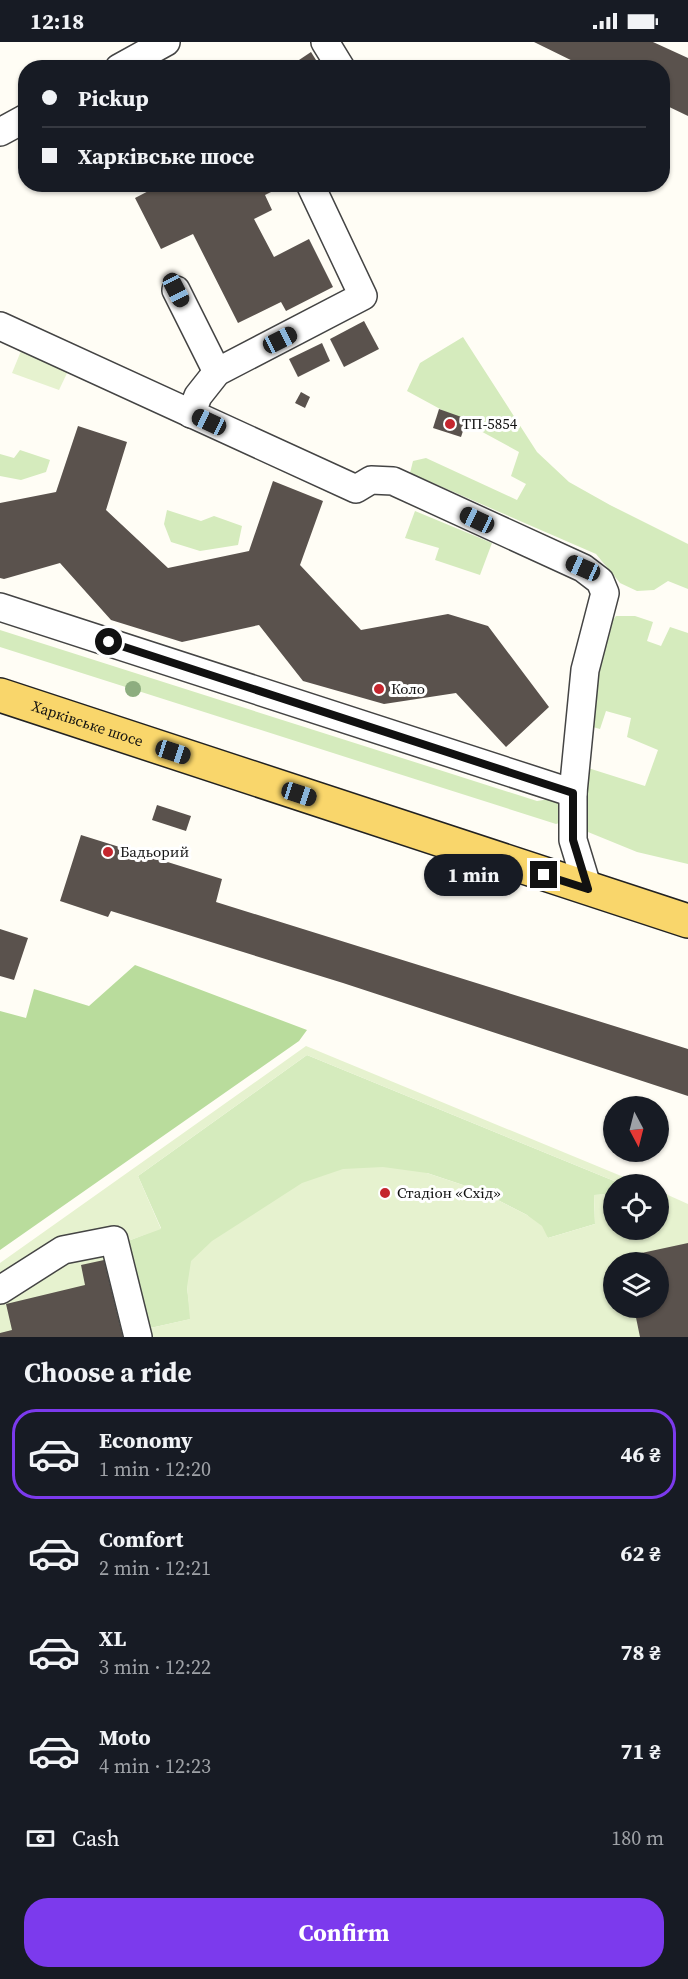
<!DOCTYPE html>
<html lang="en">
<head>
<meta charset="utf-8">
<style>
  :root { --surface:#171b24; --page:#20242c; --text:#f1f3f6; --muted:#9ea1a6; --line:#363941; --accent:#7c3aed }
  body { margin:0; font-family:"Source Serif 4",serif; background:var(--page); color:var(--text); height:100vh; display:flex; flex-direction:column; font-size:22px; white-space:nowrap }
  * { box-sizing:border-box; margin:0 }
  p { font-size:20px; color:var(--muted) }
  .icon { flex:none; width:33px; height:33px; fill:none; stroke:currentColor; stroke-width:2; stroke-linecap:round; stroke-linejoin:round }
  .map { position:relative; height:1295px; overflow:hidden }
  .sheet { display:flex; flex-direction:column; background:var(--surface); flex:1 }
  .sheet>* { flex:none }
  .banner { position:absolute; left:18px; top:18px; width:652px; height:132px; border-radius:24px; box-shadow:0 2px 4px #0004; display:grid; align-content:center; height:132px; padding:0 24px; background:var(--surface) }
  .needle { width:39px; rotate:173deg }
  .controls { position:absolute; left:603px; top:1054px; display:grid; gap:12px }
  .controls a { display:grid; place-items:center; width:66px; height:66px; border-radius:50%; background:var(--surface); box-shadow:0 2px 4px #0004; font-size:30px }
  .end { position:absolute; width:27px; height:27px; margin:-14px; border:8px solid #111; background:#fff; box-shadow:0 0 0 3px #fff }
  .from { border-radius:50% }
  .bubble { position:absolute; height:42px; border-radius:21px; background:var(--surface); box-shadow:0 2px 4px #0004; font-size:20px; font-weight:700; line-height:42px; text-align:center }
  .car { position:absolute; width:18px; height:36px; margin:-18px -9px; border-radius:8px; box-shadow:0 0 4px 2px #0007; background:linear-gradient(#222 24%,#8ab4d8 0 40%,#222 0 76%,#8ab4d8 0 86%,#222 0) }
  .banner b { display:flex; align-items:center; gap:21px; height:57px; font-size:22px }
  .banner b+b { border-top:2px solid var(--line) }
  .banner i { width:15px; height:15px; background:var(--text) }
  ul { padding:0; list-style:none }
  li { display:flex; align-items:center; gap:18px; height:90px; margin:0 12px 9px; padding:0 12px; border:3px solid transparent; border-radius:24px }
  li div { flex:1 }
  li b { display:block; font-size:22px }
  li em { font-style:normal; font-weight:700 }
  li.selected { border-color:var(--accent) }
  li>.icon { width:54px; height:54px; stroke-width:1.5 }
  h2 { padding:0 24px; font-size:27px; line-height:72px }
  .pay { display:flex; align-items:center; gap:15px; height:66px; padding:0 24px; font-size:22px }
  .pay p { margin-inline-start:auto }
  .cta { display:flex; gap:12px; margin-top:auto; padding:12px 24px }
  .cta a { flex:1; height:69px; border-radius:24px; background:var(--accent); color:#fff; font-size:24px; font-weight:700; line-height:69px; text-align:center }
  .status { display:flex; justify-content:space-between; align-items:center; height:42px; padding:0 30px; background:var(--surface); direction:ltr }
  .status svg { height:16px; fill:currentColor }
  .map>svg:first-child { display:block }
  .green { fill:#d5ebbd }
  .forest { fill:#b9dc9c }
  .pitch { fill:#e6f2cf; fill-rule:evenodd }
  .building { fill:#5a524d }
  .lines { fill:none; stroke-linecap:round; stroke-linejoin:round }
  .minor-casing { stroke:#444; stroke-width:30 }
  .major-casing { stroke:#222; stroke-width:36 }
  .minor { stroke:#fff; stroke-width:27 }
  .major { stroke:#f9d66b; stroke-width:33 }
  .tree { fill:#8dad7f }
  .route { stroke:#111; stroke-width:8 }
  .poi-dot { fill:#c4262e; stroke:#fff; stroke-width:2 }
  .labels { text-anchor:middle; stroke-width:6; stroke-linejoin:round; paint-order:stroke }
  .poi-label { font-size:15px; fill:#111; stroke:#fff; text-anchor:start }
  .street-label { font-size:15px; fill:#111; stroke:#fff }
</style>
</head>
<body>
<div class="status"><b>12:18</b><svg viewBox="0 0 49 12"><path d="M0 12V9h3v3zM5 12V6h3v6zM10 12V3h3v9zM15 12V0h3v12zM26 1h20v11H26zM47 4h2v5h-2z"/></svg></div>
<div class="map">
<svg width="688" height="1295" viewBox="0 0 688 1295">
  <rect width="100%" height="100%" fill="#fffdf5"/>
  <g class="green">
    <polygon points="463,295 537,410 569,440 610,463 688,502 688,547 668,539 654,548 637,549 620,541 596,512 410,431 413,419 426,416 517,458 526,442 511,434 519,410 407,349 420,321"/>
    <polygon points="20,408 50,418 46,430 21,438 0,434 0,412 14,416"/>
    <polygon points="167,468 201,479 214,474 242,484 238,503 200,509 171,500 164,482"/>
    <polygon points="415,469 492,501 480,533 435,518 439,506 405,496"/>
    <polygon points="616,574 635,574 653,580 647,599 661,604 670,585 688,591 688,822 637,810 588,790 588,726 645,744 658,708 627,695 631,676 606,669 600,687 589,684 604,589"/>
    <polygon points="0,588 537,759 556,756 566,759 565,779 556,782 0,605"/>
    <polygon points="307,1013 624,1143 614,1143 613,1152 594,1153 595,1182 548,1196 527,1173 478,1148 427,1131 187,1245 191,1277 146,1287 128,1199 161,1186 138,1134"/>
  </g>
  <polygon class="forest" points="135,923 307,988 299,999 0,1208 0,969 26,976 34,947 89,964"/>
  <g class="pitch">
    <polygon points="21,309 69,327 59,348 12,331"/>
    <path d="M306,1004L643,1143H624L307,1013L138,1134L161,1187L128,1199L146,1287L190,1277L187,1245L191,1219L212,1199L302,1141L343,1127L383,1125L427,1131L478,1148L527,1173L542,1184L548,1196L595,1182L594,1153L613,1152L614,1188H658L659,1149L688,1162V1295H0V1221ZM614,1221H658V1266H614Z"/>
  </g>
  <g class="building">
    <polygon points="534,0 653,0 688,16 688,74 663,62 663,26 587,26"/>
    <polygon points="311,10 321,26 287,26"/>
    <polygon points="162,142 287,142 265,153 272,168 254,177 274,215 309,197 333,245 286,269 281,260 238,281 193,192 161,207 135,156"/>
    <polygon points="364,279 379,307 344,325 330,297"/>
    <polygon points="322,301 330,319 298,335 289,317"/>
    <polygon points="301,350 310,355 305,366 295,361"/>
    <polygon points="439,367 467,377 461,395 433,386"/>
    <polygon points="78,384 127,400 106,468 168,526 249,509 273,439 323,459 300,523 361,588 448,572 488,584 549,665 506,705 456,651 384,662 303,639 259,583 182,600 111,578 60,521 4,537 0,536 0,461 56,450"/>
    <polygon points="157,763 191,774 186,789 152,778"/>
    <polygon points="81,793 222,837 216,860 688,1007 688,1054 343,941 111,869 108,875 60,859"/>
    <polygon points="0,887 28,896 14,938 0,934"/>
    <polygon points="688,1201 688,1295 640,1295 634,1266 658,1266 658,1221 624,1221 623,1215"/>
    <polygon points="104,1218 123,1295 0,1295 0,1291 12,1288 6,1262 85,1243 81,1223"/>
  </g>
  <g class="lines">
    <defs>
      <g id="minor">
        <polyline points="325,0 341,26"/>
        <polyline points="119,26 166,0"/>
        <polyline points="0,90 26,76"/>
        <polyline points="176,248 217,330"/>
        <polyline points="0,284 356,447 371,438 393,439 583,526 600,539 605,551 585,628 573,751 573,798 588,847"/>
        <polyline points="191,372 198,354 217,330 363,254 310,142"/>
        <polyline points="0,565 573,751"/>
        <polyline points="0,1248 63,1208 114,1198 138,1295"/>
      </g>
      <g id="major">
        <path id="s1" d="M0,653L688,879"/>
      </g>
    </defs>
    <use href="#minor" class="minor-casing"/>
    <use href="#major" class="major-casing"/>
    <use href="#minor" class="minor"/>
    <use href="#major" class="major"/>
  </g>
  <circle class="tree" cx="133" cy="647" r="8"/>
  <g class="lines">
    <polyline class="route" points="109,600 573,751 573,798 588,847 544,833"/>
  </g>
  <g class="poi-dot">
    <circle cx="450" cy="382" r="6"/>
    <circle cx="379" cy="647" r="6"/>
    <circle cx="108" cy="810" r="6"/>
    <circle cx="385" cy="1151" r="6"/>
  </g>
  <g class="labels">
    <g class="poi-label">
      <text x="462" y="387">ТП-5854</text>
      <text x="391" y="652">Коло</text>
      <text x="120" y="815">Бадьорий</text>
      <text x="397" y="1156">Стадіон «Схід»</text>
    </g>
    <g class="street-label">
      <text dy="5" stroke="none"><textPath href="#s1" startOffset="92">Харківське шосе</textPath></text>
    </g>
  </g>
</svg>
<div class="controls">
<a><svg class="needle" viewBox="-14 -14 28 28"><path d="M0-13l5 13h-10z" fill="#e53935"/><path d="M0 13l5-13h-10z" fill="#9ea1a6"/></svg></a>
<a><svg class="icon" aria-label="locate" viewBox="0 0 24 24"><circle cx="12" cy="12" r="6"/><path d="M12 2v4M12 18v4M2 12h4M18 12h4"/></svg></a>
<a><svg class="icon" aria-label="layers" viewBox="0 0 24 24"><path d="M12 4l9 5-9 5-9-5zM3 14l9 5 9-5"/></svg></a>
</div>
<i class="end from" style="left:109px;top:600px"></i>
<i class="end" style="left:544px;top:833px"></i>
<div class="bubble" style="left:424px;top:812px;width:99px">1 min</div>
<i class="car" style="left:176px;top:248px;rotate:153deg"></i>
<i class="car" style="left:280px;top:298px;rotate:63deg"></i>
<i class="car" style="left:209px;top:380px;rotate:295deg"></i>
<i class="car" style="left:477px;top:478px;rotate:295deg"></i>
<i class="car" style="left:583px;top:526px;rotate:294deg"></i>
<i class="car" style="left:173px;top:710px;rotate:108deg"></i>
<i class="car" style="left:299px;top:752px;rotate:108deg"></i>
<div class="banner">
<b><i class="from"></i>Pickup</b>
<b><i></i>Харківське шосе</b>
</div>
</div>
<section class="sheet">
<h2>Choose a ride</h2>
<ul>
<li class="selected"><svg class="icon" aria-label="car" viewBox="0 0 24 24"><path d="M5 17H2v-5l4-1 3-4h7l3 4 3 1v5h-3M9 17h6M6 11h13"/><circle cx="7" cy="17" r="2"/><circle cx="17" cy="17" r="2"/></svg><div><b>Economy</b><p>1 min · 12:20</p></div><em>46 ₴</em></li>
<li><svg class="icon" aria-label="car" viewBox="0 0 24 24"><path d="M5 17H2v-5l4-1 3-4h7l3 4 3 1v5h-3M9 17h6M6 11h13"/><circle cx="7" cy="17" r="2"/><circle cx="17" cy="17" r="2"/></svg><div><b>Comfort</b><p>2 min · 12:21</p></div><em>62 ₴</em></li>
<li><svg class="icon" aria-label="car" viewBox="0 0 24 24"><path d="M5 17H2v-5l4-1 3-4h7l3 4 3 1v5h-3M9 17h6M6 11h13"/><circle cx="7" cy="17" r="2"/><circle cx="17" cy="17" r="2"/></svg><div><b>XL</b><p>3 min · 12:22</p></div><em>78 ₴</em></li>
<li><svg class="icon" aria-label="car" viewBox="0 0 24 24"><path d="M5 17H2v-5l4-1 3-4h7l3 4 3 1v5h-3M9 17h6M6 11h13"/><circle cx="7" cy="17" r="2"/><circle cx="17" cy="17" r="2"/></svg><div><b>Moto</b><p>4 min · 12:23</p></div><em>71 ₴</em></li>
</ul>
<div class="pay"><svg class="icon" aria-label="cash" viewBox="0 0 24 24"><path d="M3 7h18v10H3z"/><circle cx="12" cy="12" r="2"/></svg>Cash<p>180 m</p></div>
<div class="cta"><a>Confirm</a></div>
</section>
</body>
</html>
